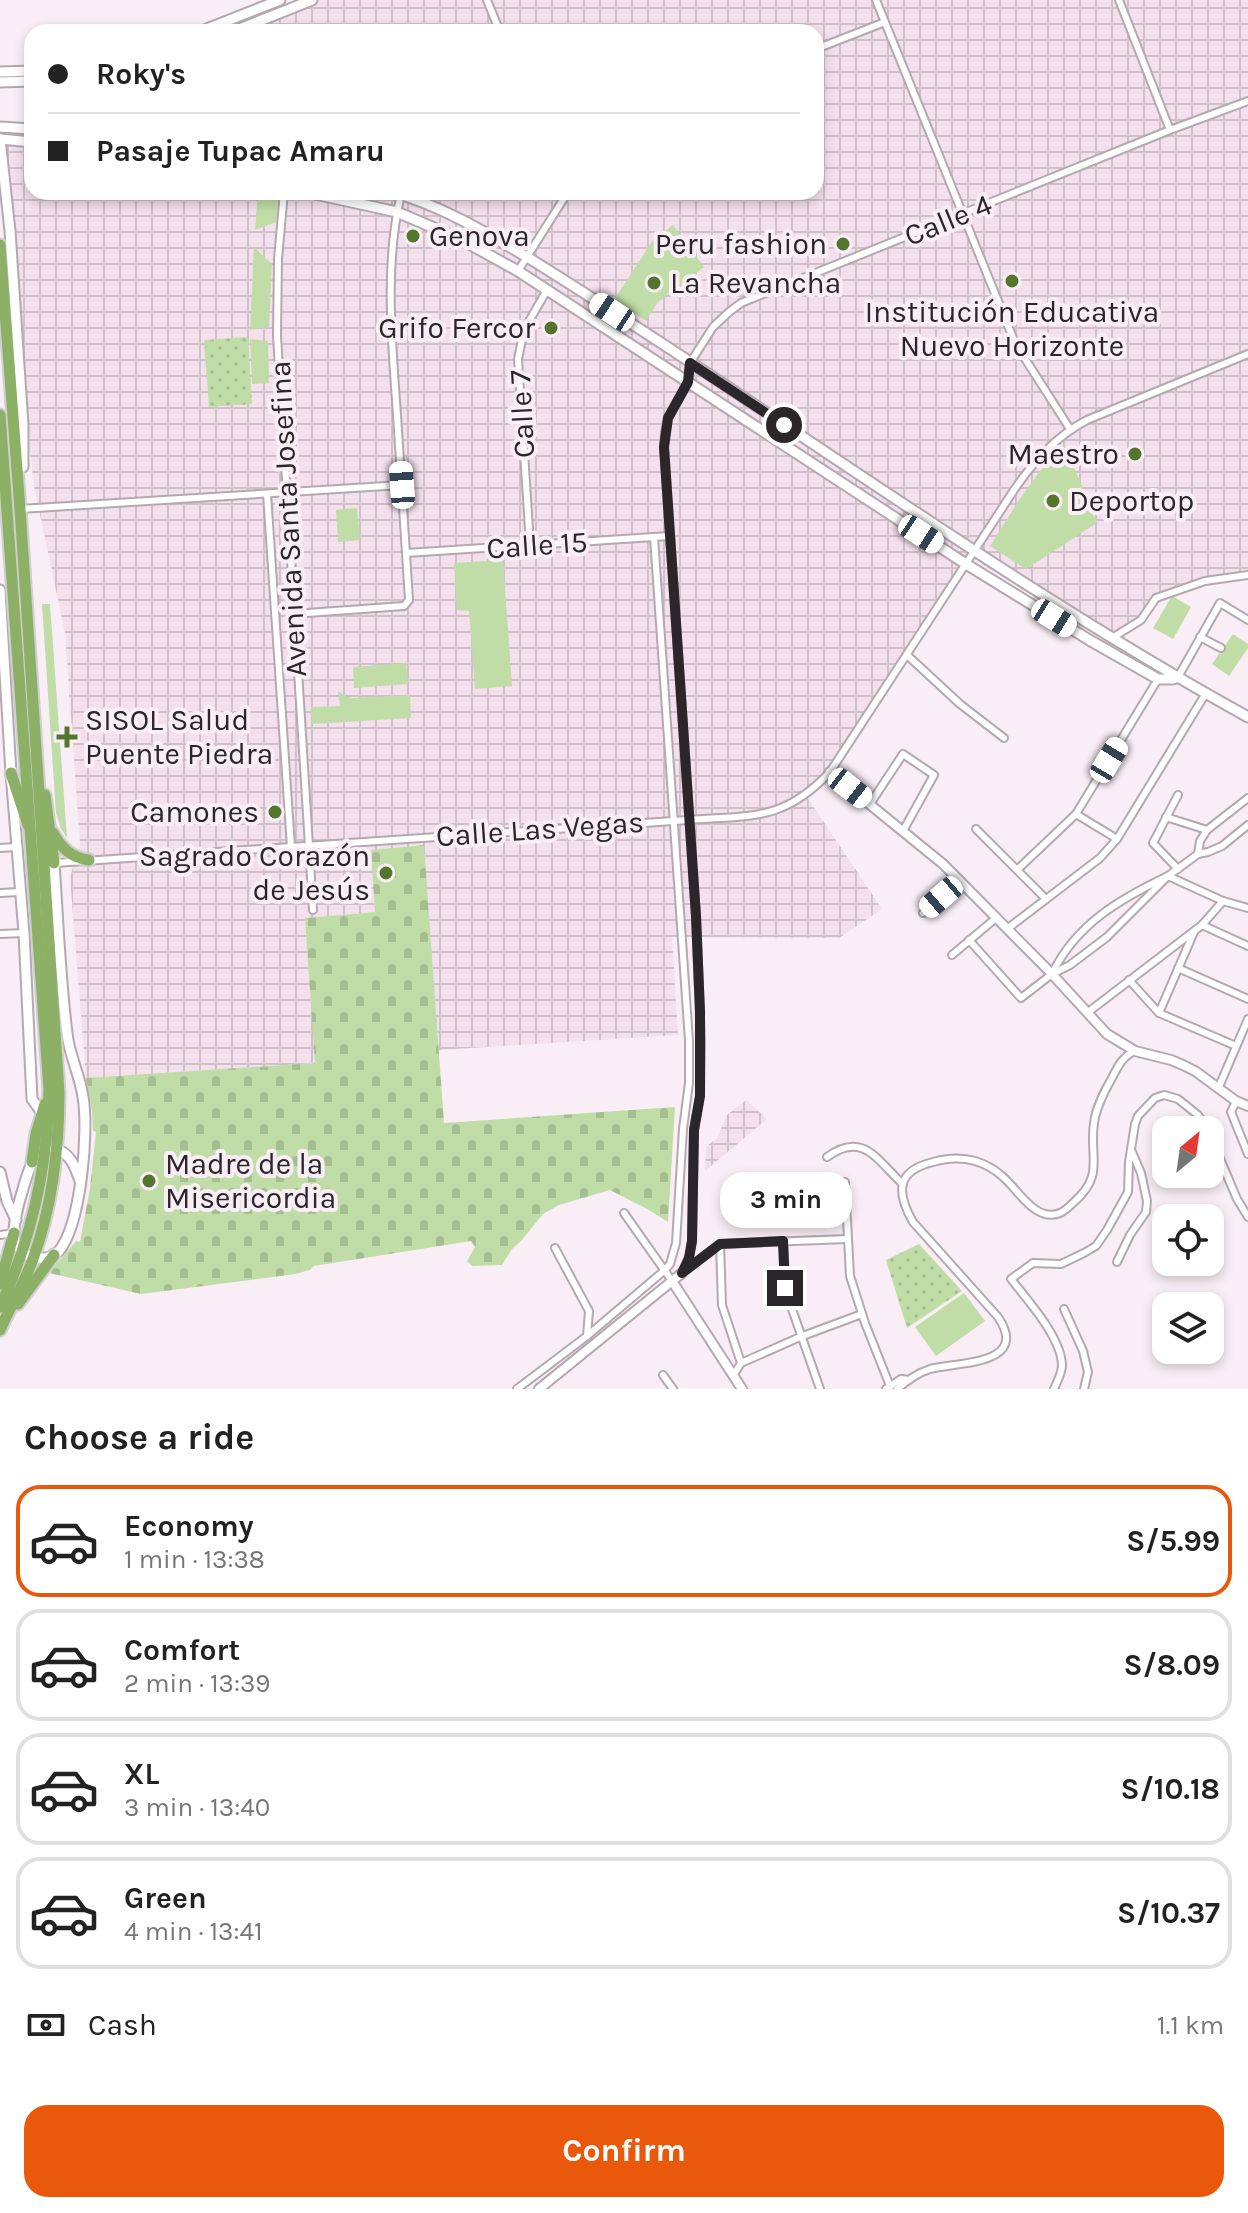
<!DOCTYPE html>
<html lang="en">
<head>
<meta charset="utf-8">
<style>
  :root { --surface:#fff; --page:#f6f6f6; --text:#222; --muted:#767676; --line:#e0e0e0; --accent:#ea580c }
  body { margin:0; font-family:Karla,sans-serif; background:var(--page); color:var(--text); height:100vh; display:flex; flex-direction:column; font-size:30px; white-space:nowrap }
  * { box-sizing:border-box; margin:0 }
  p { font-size:26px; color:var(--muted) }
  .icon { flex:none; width:44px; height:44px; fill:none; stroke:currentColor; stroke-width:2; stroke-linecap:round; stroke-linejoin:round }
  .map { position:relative; height:1389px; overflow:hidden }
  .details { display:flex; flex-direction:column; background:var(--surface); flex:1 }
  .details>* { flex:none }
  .hud { position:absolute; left:24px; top:24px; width:800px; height:176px; border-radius:24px; box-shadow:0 4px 12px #0003; display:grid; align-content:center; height:176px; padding:0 24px; background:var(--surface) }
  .needle { width:52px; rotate:29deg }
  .tools { position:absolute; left:1152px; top:1116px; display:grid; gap:16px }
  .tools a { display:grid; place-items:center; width:72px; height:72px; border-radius:16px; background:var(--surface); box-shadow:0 4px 12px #0003; font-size:40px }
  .end { position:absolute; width:36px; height:36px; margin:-18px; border:10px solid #2a2629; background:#fff; box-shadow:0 0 0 4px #fff }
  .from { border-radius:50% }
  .bubble { position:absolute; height:56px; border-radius:24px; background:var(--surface); box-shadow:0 4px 12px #0003; font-size:26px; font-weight:700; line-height:56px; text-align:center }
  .car { position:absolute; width:24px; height:48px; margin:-24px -12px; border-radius:10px; box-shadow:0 0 6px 2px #0007; background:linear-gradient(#fff 24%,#345 0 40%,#fff 0 76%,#345 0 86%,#fff 0) }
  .hud b { display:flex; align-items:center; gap:28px; height:76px; font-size:30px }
  .hud b+b { border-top:2px solid var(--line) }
  .hud i { width:20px; height:20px; background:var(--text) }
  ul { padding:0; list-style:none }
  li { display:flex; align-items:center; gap:24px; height:112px; margin:0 16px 12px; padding:0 8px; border:4px solid var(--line); border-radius:24px }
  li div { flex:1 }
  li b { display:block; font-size:30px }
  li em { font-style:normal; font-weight:700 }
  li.on { border-color:var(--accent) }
  li>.icon { width:72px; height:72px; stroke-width:1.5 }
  h2 { padding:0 24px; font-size:36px; line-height:96px }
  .pay { display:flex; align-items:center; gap:20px; height:88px; padding:0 24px; font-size:30px }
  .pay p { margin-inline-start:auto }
  .primary-button { display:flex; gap:16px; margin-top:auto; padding:16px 24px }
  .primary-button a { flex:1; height:92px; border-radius:24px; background:var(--accent); color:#fff; font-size:32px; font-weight:700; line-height:92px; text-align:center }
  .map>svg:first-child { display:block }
  .industrial { fill:url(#industrial-grid) }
  .grass { fill:#c0dda7 }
  .cemetery { fill:url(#cemetery-stones) }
  .park { fill:url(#park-dots) }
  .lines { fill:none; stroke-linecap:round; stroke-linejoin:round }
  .minor-casing { stroke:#b4a9b0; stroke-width:10 }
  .tertiary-casing { stroke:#b4a9b0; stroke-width:12 }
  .secondary-casing { stroke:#b4a9b0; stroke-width:13 }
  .trunk-casing { stroke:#d0cfd0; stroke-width:15 }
  .minor { stroke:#fff; stroke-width:6 }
  .tertiary { stroke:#fff; stroke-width:8 }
  .secondary { stroke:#fff; stroke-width:9 }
  .trunk { stroke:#8cb066; stroke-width:11 }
  .route { stroke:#2a2629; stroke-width:10 }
  .poi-dot { fill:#53752e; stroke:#f9eef5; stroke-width:3 }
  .labels { text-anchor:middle; stroke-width:8; stroke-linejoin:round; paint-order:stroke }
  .street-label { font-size:30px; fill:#2a2629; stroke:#f9eef5 }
  .poi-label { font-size:30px; fill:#2a2629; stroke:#f9eef5; text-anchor:start }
</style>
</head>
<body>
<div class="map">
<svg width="1248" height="1389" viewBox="0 0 1248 1389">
  <defs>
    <pattern id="industrial-grid" width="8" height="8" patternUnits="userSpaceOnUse" patternTransform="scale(2)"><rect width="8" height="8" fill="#f3e0ec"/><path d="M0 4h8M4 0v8" fill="none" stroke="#d0c0ca"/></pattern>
    <pattern id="cemetery-stones" width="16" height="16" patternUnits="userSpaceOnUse" patternTransform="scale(2)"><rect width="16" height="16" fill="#c0dda7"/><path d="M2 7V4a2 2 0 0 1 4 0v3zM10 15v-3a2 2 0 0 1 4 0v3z" fill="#a5be90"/></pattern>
    <pattern id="park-dots" width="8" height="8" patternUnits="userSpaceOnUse" patternTransform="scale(2)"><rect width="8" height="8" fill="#c0dda7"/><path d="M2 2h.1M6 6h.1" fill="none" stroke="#a5be90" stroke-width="1.8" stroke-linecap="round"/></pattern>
  </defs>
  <rect width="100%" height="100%" fill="#f9eef5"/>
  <g class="industrial">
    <polygon points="295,0 1248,0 1248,578 1213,577 1155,594 1140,619 1105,640 972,558 832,770 807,797 882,909 839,938 672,937 678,1035 439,1050 423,846 375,912 305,918 316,1063 86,1078 70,877 80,845 65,633 34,486 0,178 0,133 32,137 32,192 816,192 816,32 213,32"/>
    <polygon points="746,1100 767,1119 705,1171 706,1147 717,1138 727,1115"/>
  </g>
  <g class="grass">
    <polygon points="258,192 279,192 276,222 255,230"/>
    <polygon points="673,225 704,267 658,302 646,321 614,300 653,240"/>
    <polygon points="254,247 272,264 269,327 250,330"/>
    <polygon points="250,339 268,341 269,383 252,384"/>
    <path d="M1065,445L1097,523L1026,569L990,546C1013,510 1033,474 1065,445Z"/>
    <polygon points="357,508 360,540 338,542 336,510"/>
    <polygon points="503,560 512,686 475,689 469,611 457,610 454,563"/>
    <polygon points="1172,596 1191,607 1173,639 1153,628"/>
    <polygon points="42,604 50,604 67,838 61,829 56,813"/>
    <polygon points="1233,634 1248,644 1248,648 1229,676 1212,664"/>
    <polygon points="406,663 408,684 354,688 353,667"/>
    <polygon points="338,691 345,696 352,698 410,695 411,718 312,724 311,707 340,706"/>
    <polygon points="964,1293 985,1321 936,1356 915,1327"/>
  </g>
  <polygon class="cemetery" points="424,845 444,1123 675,1107 668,1222 649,1210 610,1190 559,1205 543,1214 522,1240 512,1249 502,1265 472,1266 467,1261 475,1247 471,1241 314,1266 309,1270 296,1274 141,1294 49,1273 76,1241 80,1242 90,1188 96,1132 93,1131 92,1111 86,1078 315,1063 305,918 375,912 371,850"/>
  <g class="park">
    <polygon points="248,337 252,404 209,407 204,340"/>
    <polygon points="919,1244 962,1291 907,1328 886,1260"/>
  </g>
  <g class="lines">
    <defs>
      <g id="minor">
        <polyline points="487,0 500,32"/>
        <polyline points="876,0 1015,343 1070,429"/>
        <polyline points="1119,0 1170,130"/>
        <polyline points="816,49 885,22"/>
        <polyline points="284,192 278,259 277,336 313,910"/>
        <polyline points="518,271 568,192"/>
        <polyline points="267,494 291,847"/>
        <polyline points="20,509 402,485"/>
        <polyline points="530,545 518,359 524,330 547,290"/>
        <polyline points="406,553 669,536"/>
        <path d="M293,614L404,606L409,600C405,539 401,477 397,415C392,342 384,266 401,194"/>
        <polyline points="1200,637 1221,648"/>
        <polyline points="1112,638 1141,620 1156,598 1205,581 1248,575"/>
        <polyline points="907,655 960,704 1004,738"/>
        <polyline points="1178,677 1220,603 1248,620"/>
        <polyline points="870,804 903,754 934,775 903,831"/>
        <polyline points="1076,814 1117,839"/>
        <polyline points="1166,817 1207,830"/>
        <polyline points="976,829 1046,899"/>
        <polyline points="0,848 16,847"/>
        <polyline points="1198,854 1200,841 1207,830 1248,798"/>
        <path d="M55,863L688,820C751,815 783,822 830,772L1014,490C1034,461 1055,437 1087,420L1248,354"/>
        <polyline points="1018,869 1076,814 1158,679"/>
        <polyline points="1178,869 1153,843 1178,795"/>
        <polyline points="0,893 20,892"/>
        <polyline points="923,913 960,881"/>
        <polyline points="1202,925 1248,946"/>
        <polyline points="1007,929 1100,858 1117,839 1206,693"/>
        <polyline points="0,934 24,933"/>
        <polyline points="969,940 1021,998 1052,974 1070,965 1107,937 1168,876 1198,854 1208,852 1222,846 1248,825"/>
        <polyline points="952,955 996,918"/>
        <polyline points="1178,968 1248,999"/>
        <path d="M1052,974C1076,924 1120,899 1168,876L1223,901L1248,908"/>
        <polyline points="1129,980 1159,1013 1236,1046"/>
        <polyline points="1087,1013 1202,925 1223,901"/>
        <polyline points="1159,1013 1194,932"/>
        <polyline points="1218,1089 1248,1019"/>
        <polyline points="1236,1101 1231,1112 1248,1154"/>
        <polyline points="1210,1135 1237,1199 1248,1217"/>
        <path d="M827,1157C864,1130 878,1162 903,1184"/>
        <polyline points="845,1182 850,1276 865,1323 890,1386"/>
        <polyline points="624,1213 672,1281"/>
        <polyline points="0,1235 14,1233"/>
        <polyline points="783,1241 786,1292 820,1389"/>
        <polyline points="720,1244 722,1305 741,1363 733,1376"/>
        <polyline points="555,1248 589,1311 587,1336"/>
        <polyline points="1117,1262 1130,1235 1146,1212 1147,1201 1141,1173 1132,1152"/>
        <polyline points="685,1271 720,1244 847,1239"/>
        <polyline points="682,1273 689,1258 692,1241 694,1130 700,1096 701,1042 696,916 664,447 665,432 668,418 688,382 690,363 713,327 729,312 741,303 1170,130 1248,101"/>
        <polyline points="1064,1309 1083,1351 1088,1372 1084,1389"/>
        <polyline points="741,1363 800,1337 862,1314"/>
        <polyline points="663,1375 673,1389"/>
        <polyline points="517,1389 587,1336 665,1270 670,1264 676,1243 683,1129 689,1083 689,1041 654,537"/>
        <polyline points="886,1389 901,1379 909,1380"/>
        <path d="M897,1389C907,1381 917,1373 930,1369C955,1362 1031,1366 998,1317L913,1222C896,1192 896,1171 933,1162C947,1158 961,1157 975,1161C985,1164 994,1169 1002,1176C1018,1189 1035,1223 1060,1213C1065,1211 1070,1206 1074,1202C1105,1175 1089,1157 1094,1123C1096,1107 1104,1092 1112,1078C1118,1066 1123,1056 1135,1051"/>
        <path d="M1054,1389C1057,1382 1062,1373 1062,1365C1061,1337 1028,1301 1011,1279L1033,1263L1061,1264L1084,1253L1096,1246L1107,1230L1128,1192L1129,1162L1135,1124L1138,1116L1155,1098L1164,1095L1178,1099L1198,1115L1208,1130"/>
      </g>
      <g id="tertiary">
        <polyline points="830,772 943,864 1052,974 1107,1034 1135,1051 1171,1060 1183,1065 1195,1071 1236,1101 1248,1106"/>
        <polyline points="672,1281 742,1389"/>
        <polyline points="539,1389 682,1273"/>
      </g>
      <g id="secondary">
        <polyline points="199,32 280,0"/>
        <polyline points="232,32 312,0"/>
        <polyline points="0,72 32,71"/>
        <polyline points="0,82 32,81"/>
        <polyline points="0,127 32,129"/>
        <polyline points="0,139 10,231 23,425 23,467"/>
        <polyline points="0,139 32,142"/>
        <polyline points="306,192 397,212 462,240 518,271 966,564 1091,641 1158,679 1173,679 1178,677"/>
        <path d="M392,192C440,205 485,232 527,257C769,407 998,579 1248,717"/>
        <polyline points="0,590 11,773 24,933 32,1099 42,1113"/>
        <path d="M53,1148C70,1152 75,1166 80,1181"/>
        <path d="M34,1158C27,1173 13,1218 14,1234C14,1246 25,1257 37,1258C45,1259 53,1257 59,1251C81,1224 89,1131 83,1097C80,1075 69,1055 67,1033C60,977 58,920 54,863"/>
        <polyline points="0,1172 7,1201 16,1220"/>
      </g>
      <g id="trunk">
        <path d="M0,245L20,509L59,1092C59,1148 53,1203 34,1256C25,1282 11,1305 0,1330"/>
        <path d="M0,415L49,1089C48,1164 32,1238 0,1307"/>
        <polyline points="11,773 28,825"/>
        <polyline points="45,795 54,863"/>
        <path d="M53,833C62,849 72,858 89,860"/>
        <polyline points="32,1162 36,1134 45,1104"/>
        <polyline points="0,1284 14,1233"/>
        <polyline points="18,1304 54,1255"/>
      </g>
    </defs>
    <use href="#minor" class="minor-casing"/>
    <use href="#tertiary" class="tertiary-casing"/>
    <use href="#secondary" class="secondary-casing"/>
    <use href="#trunk" class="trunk-casing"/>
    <use href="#minor" class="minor"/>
    <use href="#tertiary" class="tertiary"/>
    <use href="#secondary" class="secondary"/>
    <use href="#trunk" class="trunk"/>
  </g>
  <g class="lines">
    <polyline class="route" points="784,425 690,363 688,382 668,418 664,447 696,916 700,1011 700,1096 694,1130 692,1241 689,1258 682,1273 720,1244 783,1241 785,1288"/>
  </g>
  <g class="poi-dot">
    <circle cx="413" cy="236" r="8"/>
    <circle cx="843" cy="244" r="8"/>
    <circle cx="1012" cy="281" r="8"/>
    <circle cx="654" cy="283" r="8"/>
    <circle cx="551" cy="328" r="8"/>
    <circle cx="1135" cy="454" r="8"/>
    <circle cx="1053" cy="501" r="8"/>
    <path d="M63 725h8v8h8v8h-8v8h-8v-8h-8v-8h8z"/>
    <circle cx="275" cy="812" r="8"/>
    <circle cx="386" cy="873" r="8"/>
    <circle cx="149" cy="1181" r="8"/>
  </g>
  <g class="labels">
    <g class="street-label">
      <text transform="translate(948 220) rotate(-22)" y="10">Calle 4</text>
      <text transform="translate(522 414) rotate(-93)" y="10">Calle 7</text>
      <text transform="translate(288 519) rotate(-93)" y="10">Avenida Santa Josefina</text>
      <text transform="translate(537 545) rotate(-4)" y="10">Calle 15</text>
      <text transform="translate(540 829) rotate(-4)" y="10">Calle Las Vegas</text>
    </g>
    <g class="poi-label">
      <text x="429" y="246">Genova</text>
      <text x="827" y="254" text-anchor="end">Peru fashion</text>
      <text x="670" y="293">La Revancha</text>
      <text x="1012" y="322" text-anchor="middle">Institución Educativa<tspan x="1012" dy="34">Nuevo Horizonte</tspan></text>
      <text x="535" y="338" text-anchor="end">Grifo Fercor</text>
      <text x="1119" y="464" text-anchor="end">Maestro</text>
      <text x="1069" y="511">Deportop</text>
      <text x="85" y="730">SISOL Salud<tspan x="85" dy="34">Puente Piedra</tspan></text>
      <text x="259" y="822" text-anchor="end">Camones</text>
      <text x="370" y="866" text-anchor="end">Sagrado Corazón<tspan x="370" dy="34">de Jesús</tspan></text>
      <text x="165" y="1174">Madre de la<tspan x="165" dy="34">Misericordia</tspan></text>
    </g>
  </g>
</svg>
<div class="tools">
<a><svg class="needle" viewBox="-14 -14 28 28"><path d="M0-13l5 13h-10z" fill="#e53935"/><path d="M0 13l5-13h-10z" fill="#767676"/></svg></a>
<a><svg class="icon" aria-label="locate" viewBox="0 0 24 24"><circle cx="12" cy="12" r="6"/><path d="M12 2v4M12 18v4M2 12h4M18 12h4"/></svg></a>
<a><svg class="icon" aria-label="layers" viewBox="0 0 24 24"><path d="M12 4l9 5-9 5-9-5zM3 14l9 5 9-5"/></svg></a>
</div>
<i class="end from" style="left:784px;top:425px"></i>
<i class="end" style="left:785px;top:1288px"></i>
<div class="bubble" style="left:720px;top:1172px;width:132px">3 min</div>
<i class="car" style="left:612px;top:312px;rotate:303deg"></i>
<i class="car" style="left:402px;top:485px;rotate:356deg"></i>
<i class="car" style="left:921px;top:534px;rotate:123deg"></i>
<i class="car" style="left:1054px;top:618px;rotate:122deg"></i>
<i class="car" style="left:1109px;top:760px;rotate:31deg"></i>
<i class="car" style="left:850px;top:788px;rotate:128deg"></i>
<i class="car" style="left:941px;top:897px;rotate:229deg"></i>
<div class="hud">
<b><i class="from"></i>Roky's</b>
<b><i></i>Pasaje Tupac Amaru</b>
</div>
</div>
<section class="details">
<h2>Choose a ride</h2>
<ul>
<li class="on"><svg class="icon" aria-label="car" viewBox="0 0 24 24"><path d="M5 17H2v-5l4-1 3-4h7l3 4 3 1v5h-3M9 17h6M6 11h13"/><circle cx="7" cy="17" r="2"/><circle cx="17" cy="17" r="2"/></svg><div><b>Economy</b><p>1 min · 13:38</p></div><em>S/5.99</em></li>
<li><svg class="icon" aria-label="car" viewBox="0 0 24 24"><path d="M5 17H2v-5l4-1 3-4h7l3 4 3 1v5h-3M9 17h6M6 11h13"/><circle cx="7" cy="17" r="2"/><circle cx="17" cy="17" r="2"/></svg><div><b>Comfort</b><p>2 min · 13:39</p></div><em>S/8.09</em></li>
<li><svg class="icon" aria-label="car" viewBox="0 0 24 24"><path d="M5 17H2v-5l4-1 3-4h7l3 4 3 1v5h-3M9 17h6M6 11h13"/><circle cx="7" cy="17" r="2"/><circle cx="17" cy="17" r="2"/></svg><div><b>XL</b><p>3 min · 13:40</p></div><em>S/10.18</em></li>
<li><svg class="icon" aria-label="car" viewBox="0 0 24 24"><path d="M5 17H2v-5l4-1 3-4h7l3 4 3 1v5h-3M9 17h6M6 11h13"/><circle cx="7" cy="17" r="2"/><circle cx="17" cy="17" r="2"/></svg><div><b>Green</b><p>4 min · 13:41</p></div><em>S/10.37</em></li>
</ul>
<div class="pay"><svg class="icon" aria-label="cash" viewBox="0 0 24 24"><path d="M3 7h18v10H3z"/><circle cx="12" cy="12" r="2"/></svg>Cash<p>1.1 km</p></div>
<div class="primary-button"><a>Confirm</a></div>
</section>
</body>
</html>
